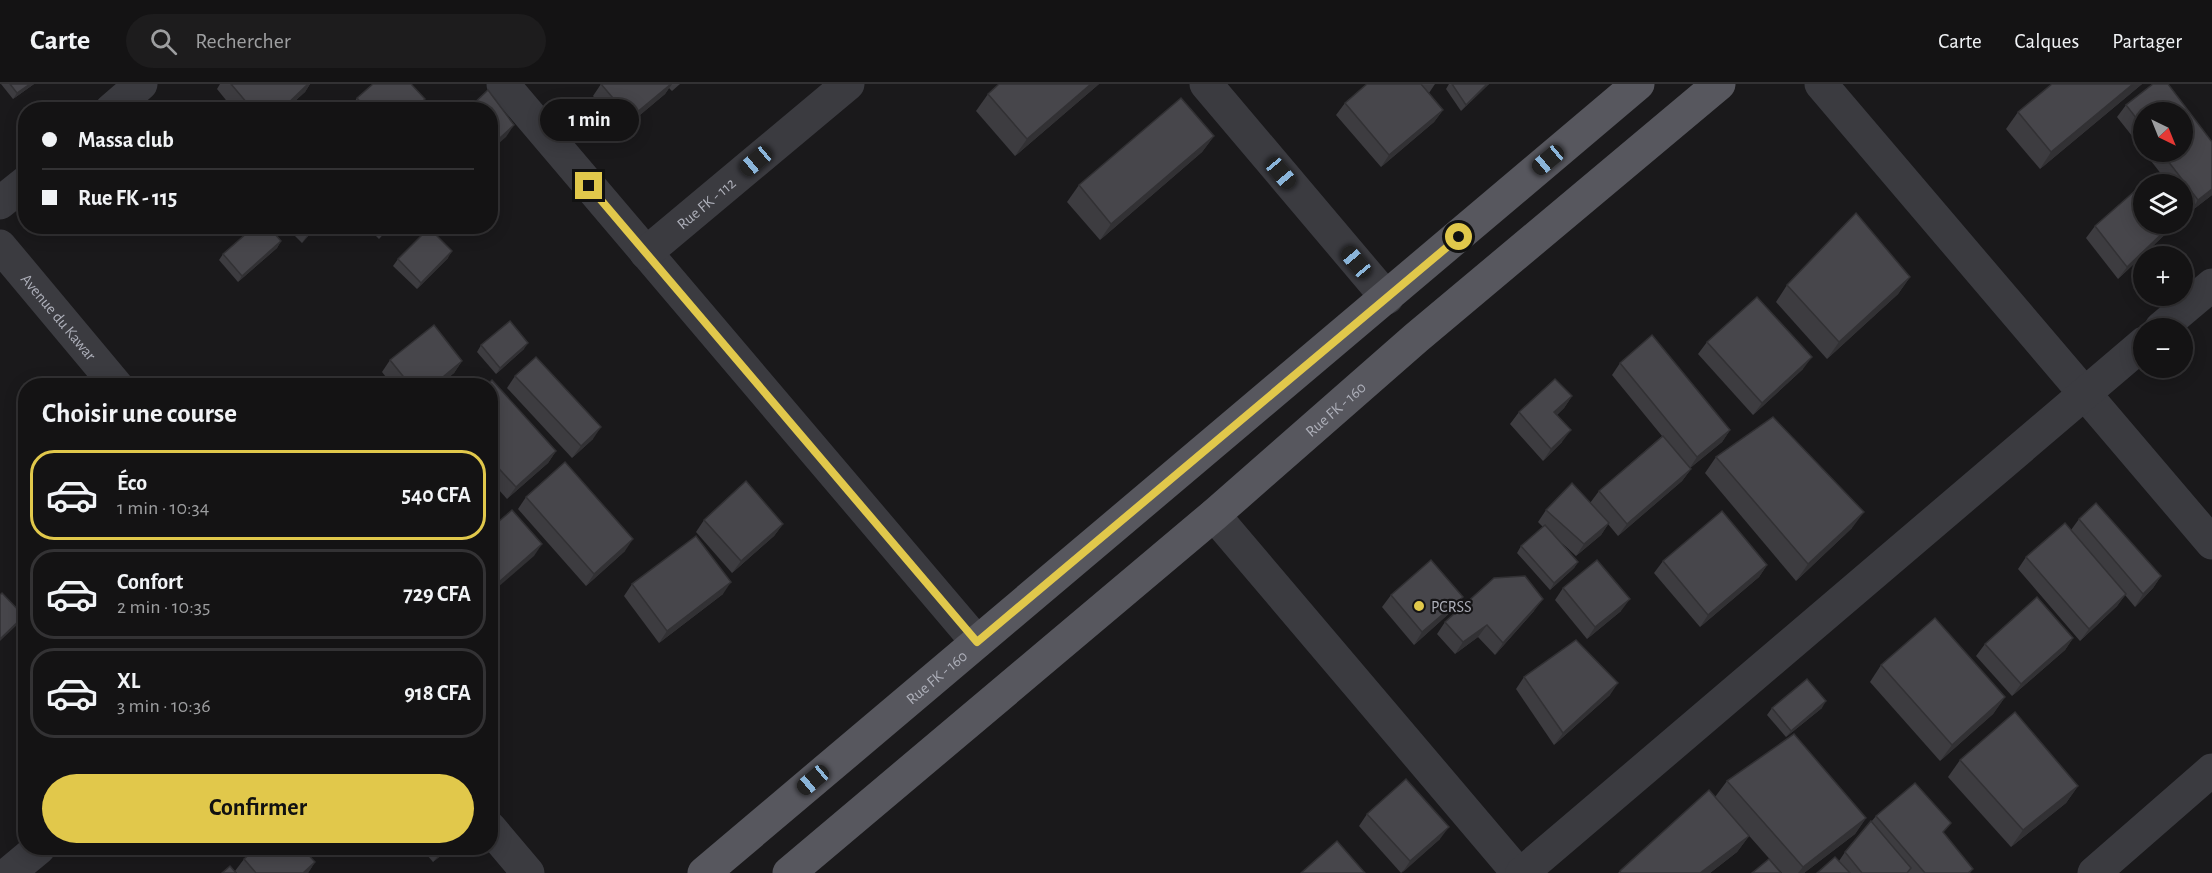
<!DOCTYPE html>
<html lang="fr">
<head>
<meta charset="utf-8">
<style>
  :root { --surface:#141314; --page:#1d1c1d; --text:#f1f3f6; --muted:#9d9ea0; --line:#333234; --accent:#e1c84b }
  body { margin:0; font-family:"Alegreya Sans",sans-serif; background:var(--page); color:var(--text); height:100vh; display:flex; flex-direction:column; font-size:22px; white-space:nowrap }
  * { box-sizing:border-box; margin:0 }
  p { font-size:20px; color:var(--muted) }
  .icon { flex:none; width:33px; height:33px; fill:none; stroke:currentColor; stroke-width:2; stroke-linecap:round; stroke-linejoin:round }
  .map { position:relative; flex:1; overflow:hidden }
  .sheet { position:absolute; left:18px; top:294px; width:480px; height:477px; display:flex; flex-direction:column; background:var(--surface); border-radius:24px; box-shadow:0 3px 15px #0003,0 0 0 2px var(--line) }
  .sheet>* { flex:none }
  .hud { position:absolute; left:18px; top:18px; width:480px; height:132px; border-radius:24px; box-shadow:0 3px 15px #0003,0 0 0 2px var(--line); display:grid; align-content:center; height:132px; padding:0 24px; background:var(--surface) }
  .needle { width:39px; rotate:137deg }
  .buttons { position:absolute; left:2133px; top:18px; display:grid; gap:12px }
  .buttons a { display:grid; place-items:center; width:60px; height:60px; border-radius:50%; background:var(--surface); box-shadow:0 3px 15px #0003,0 0 0 2px var(--line); font-size:30px }
  .end { position:absolute; width:27px; height:27px; margin:-14px; border:8px solid #e1c84b; background:#111; box-shadow:0 0 0 3px #111 }
  .from { border-radius:50% }
  .bubble { position:absolute; height:42px; border-radius:21px; background:var(--surface); box-shadow:0 3px 15px #0003,0 0 0 2px var(--line); font-size:20px; font-weight:700; line-height:42px; text-align:center }
  .car { position:absolute; width:18px; height:36px; margin:-18px -9px; border-radius:8px; box-shadow:0 0 4px 2px #0007; background:linear-gradient(#222 24%,#8ab4d8 0 40%,#222 0 76%,#8ab4d8 0 86%,#222 0) }
  .hud b { display:flex; align-items:center; gap:21px; height:57px; font-size:22px }
  .hud b+b { border-top:2px solid var(--line) }
  .hud i { width:15px; height:15px; background:var(--text) }
  ul { padding:0; list-style:none }
  li { display:flex; align-items:center; gap:18px; height:90px; margin:0 12px 9px; padding:0 12px; border:3px solid var(--line); border-radius:24px }
  li div { flex:1 }
  li b { display:block; font-size:22px }
  li em { font-style:normal; font-weight:700 }
  li.selected { border-color:var(--accent) }
  li>.icon { width:54px; height:54px; stroke-width:1.5 }
  h2 { padding:0 24px; font-size:27px; line-height:72px }
  .button { display:flex; gap:12px; margin-top:auto; padding:12px 24px }
  .button a { flex:1; height:69px; border-radius:36px; background:var(--accent); color:#111; font-size:24px; font-weight:700; line-height:69px; text-align:center }
  header { display:flex; align-items:center; gap:36px; box-sizing:border-box; height:84px; padding:0 30px; background:var(--surface); border-bottom:2px solid var(--line) }
  header strong { font-size:28px }
  nav { display:flex; gap:33px; margin-inline-start:auto; font-size:21px }
  .search { width:420px; height:54px; background:var(--page); display:flex; align-items:center; gap:15px; box-sizing:border-box; padding:0 21px; border-radius:33px; color:var(--muted); font-size:22px }
  .map>svg:first-child { display:block }
  .lines { fill:none; stroke-linecap:round; stroke-linejoin:round }
  .minor { stroke:#3b3b40; stroke-width:33 }
  .major { stroke:#57575e; stroke-width:33 }
  .wall { fill:#3d3c40 }
  .shaded-wall { fill:#323134 }
  .building { fill:#47464b; stroke:#323134; stroke-width:1.5 }
  .route { stroke:#e1c84b; stroke-width:8 }
  .poi-dot { fill:#e1c84b; stroke:#151416; stroke-width:2 }
  .labels { text-anchor:middle; stroke-width:4.5; stroke-linejoin:round; paint-order:stroke }
  .street-label { font-size:16px; fill:#adafb9; stroke:#151416 }
  .poi-label { font-size:16px; fill:#adafb9; stroke:#151416; text-anchor:start }
</style>
</head>
<body>
<header>
<strong>Carte</strong>
<div class="search"><svg class="icon" aria-label="search" viewBox="0 0 24 24"><circle cx="10" cy="10" r="6"/><path d="M15 15l6 6"/></svg>Rechercher</div>
<nav><a>Carte</a><a>Calques</a><a>Partager</a></nav>
</header>
<div class="map">
<svg width="2212" height="789" viewBox="0 0 2212 789">
  <rect width="100%" height="100%" fill="#1a191b"/>
  <g class="lines">
    <g class="minor">
      <polyline points="503,0 977,558"/>
      <polyline points="1206,0 1387,214"/>
      <polyline points="1821,0 2212,459"/>
      <polyline points="111,26 141,0"/>
      <polyline points="0,119 26,98"/>
      <path id="s1" d="M0,162L117,302"/>
      <path id="s2" d="M646,169L848,0"/>
      <polyline points="2161,244 2212,201"/>
      <polyline points="1214,431 1518,789"/>
      <polyline points="490,744 528,789"/>
      <polyline points="9,789 39,764"/>
      <polyline points="1522,789 2144,259"/>
      <polyline points="2094,789 2212,686"/>
    </g>
    <g class="major">
      <path id="s3" d="M704,789L1638,0"/>
      <path id="s4" d="M789,789L1214,431L1416,254L1719,0"/>
    </g>
  </g>
  <g class="wall">
    <polygon points="1,0 34,0 13,15"/>
    <polygon points="220,0 310,0 305,8 285,26 234,26 217,5"/>
    <polygon points="601,0 680,0 672,7 669,4 665,10 622,46 593,12"/>
    <polygon points="1099,0 1015,72 976,27 988,10"/>
    <polygon points="1367,0 1435,0 1429,9 1443,26 1434,38 1381,83 1336,31 1345,19"/>
    <polygon points="1449,0 1489,0 1461,27 1446,5"/>
    <polygon points="2052,0 2142,0 2040,85 2006,45 2018,28"/>
    <polygon points="357,14 425,15 417,26 349,26"/>
    <polygon points="2126,21 2212,58 2212,111 2190,128 2182,118 2182,100 2169,100 2144,68 2182,68 2144,28 2144,67 2117,33"/>
    <polygon points="1214,52 1202,68 1100,156 1067,118 1079,101"/>
    <polygon points="2144,140 2176,140 2118,195 2086,154 2095,142"/>
    <polygon points="285,142 317,142 302,159"/>
    <polygon points="366,142 391,142 379,155"/>
    <polygon points="281,157 277,164 238,198 219,176 223,170"/>
    <polygon points="448,174 417,205 393,182 398,175"/>
    <polygon points="1910,193 1898,210 1827,275 1776,218 1787,201"/>
    <polygon points="1707,258 1803,285 1753,331 1698,270"/>
    <polygon points="481,261 524,265 496,290 477,268"/>
    <polygon points="390,276 462,277 454,289 438,302 393,302 382,288"/>
    <polygon points="1620,279 1730,346 1722,358 1690,384 1691,385 1682,397 1618,452 1608,440 1601,451 1576,472 1562,459 1578,478 1574,484 1550,506 1517,469 1521,462 1543,443 1538,438 1546,426 1590,419 1599,407 1662,352 1612,291"/>
    <polygon points="515,292 593,355 572,374 507,304"/>
    <polygon points="490,302 556,367 548,379 507,415 490,396"/>
    <polygon points="1572,312 1564,324 1557,331 1562,358 1543,377 1510,340 1519,328"/>
    <polygon points="1716,373 1852,444 1796,497 1705,389"/>
    <polygon points="526,413 625,467 586,502 518,425"/>
    <polygon points="2079,435 2161,492 2153,504 2135,523 2125,511 2117,522 2080,557 2018,485 2026,473 2071,446"/>
    <polygon points="704,436 783,440 774,452 732,489 696,448"/>
    <polygon points="1663,477 1767,481 1759,493 1700,543 1654,489"/>
    <polygon points="632,500 723,510 659,559 624,512"/>
    <polygon points="1563,504 1621,527 1587,555 1555,516"/>
    <polygon points="1391,511 1463,513 1454,525 1414,561 1382,523"/>
    <polygon points="1534,527 1495,571 1478,553 1455,570 1437,550 1445,538"/>
    <polygon points="2073,554 2065,566 2012,612 1976,572 1985,560"/>
    <polygon points="1881,581 2005,613 1993,630 1940,677 1870,598"/>
    <polygon points="1524,593 1610,611 1554,661 1516,605"/>
    <polygon points="1772,624 1822,624 1786,653 1767,631"/>
    <polygon points="1960,676 2078,702 2066,719 2011,763 1948,693"/>
    <polygon points="1727,697 1866,734 1855,750 1804,789 1782,789 1744,746 1749,752 1737,768 1710,789 1618,789 1620,787 1715,713"/>
    <polygon points="1367,730 1440,755 1401,789 1359,742"/>
    <polygon points="1876,732 1944,749 1973,785 1970,789 1817,789 1839,777 1845,768 1871,738"/>
    <polygon points="421,764 450,764 433,778"/>
    <polygon points="244,775 315,778 308,789 237,789 235,787"/>
  </g>
  <g class="shaded-wall">
    <polygon points="30,0 34,0 13,15 17,9"/>
    <polygon points="308,0 310,0 305,8 285,26 281,26"/>
    <polygon points="671,0 672,0 665,10 622,46 630,34"/>
    <polygon points="1091,0 1099,0 1015,72 1027,55"/>
    <polygon points="1487,0 1489,0 1461,27 1466,21"/>
    <polygon points="2133,0 2142,0 2040,85 2051,68"/>
    <polygon points="425,15 417,26 413,26"/>
    <polygon points="1443,26 1434,38 1381,83 1389,71"/>
    <polygon points="514,41 506,53 490,67 490,63"/>
    <polygon points="1214,52 1202,68 1100,156 1111,140"/>
    <polygon points="2212,105 2212,111 2190,128 2198,116"/>
    <polygon points="2172,140 2176,140 2118,195 2127,183"/>
    <polygon points="314,142 317,142 302,159 310,147"/>
    <polygon points="281,157 277,164 238,198 242,192"/>
    <polygon points="452,167 448,174 417,205 421,199"/>
    <polygon points="1910,193 1898,210 1827,275 1839,258"/>
    <polygon points="528,259 524,265 496,290 500,284"/>
    <polygon points="1812,273 1803,285 1753,331 1762,319"/>
    <polygon points="462,277 454,289 438,302 432,302"/>
    <polygon points="1572,312 1564,324 1546,340 1554,328"/>
    <polygon points="601,343 593,355 572,374 581,362"/>
    <polygon points="1571,346 1562,358 1543,377 1551,365"/>
    <polygon points="1730,346 1722,358 1689,385 1697,373"/>
    <polygon points="556,367 548,379 507,415 516,403"/>
    <polygon points="1691,385 1682,397 1618,452 1627,440"/>
    <polygon points="1864,428 1852,444 1796,497 1808,480"/>
    <polygon points="1609,439 1601,451 1576,472 1584,460"/>
    <polygon points="783,440 774,452 732,489 741,477"/>
    <polygon points="633,455 625,467 586,502 594,490"/>
    <polygon points="542,460 534,472 490,510 490,506"/>
    <polygon points="1578,478 1574,484 1550,506 1554,499"/>
    <polygon points="1767,481 1759,493 1700,543 1708,531"/>
    <polygon points="2161,492 2153,504 2135,523 2143,510"/>
    <polygon points="731,498 723,510 659,559 667,547"/>
    <polygon points="2126,510 2117,522 2080,557 2089,545"/>
    <polygon points="1463,513 1454,525 1414,561 1422,548"/>
    <polygon points="1543,515 1534,527 1495,571 1503,559"/>
    <polygon points="1630,515 1621,527 1587,555 1595,543"/>
    <polygon points="24,532 20,538 0,557 0,555"/>
    <polygon points="1487,541 1478,553 1455,570 1463,558"/>
    <polygon points="2073,554 2065,566 2012,612 2021,600"/>
    <polygon points="1618,599 1610,611 1554,661 1563,649"/>
    <polygon points="2005,613 1993,630 1940,677 1952,661"/>
    <polygon points="1826,617 1822,624 1786,653 1791,647"/>
    <polygon points="2078,702 2066,719 2011,763 2023,746"/>
    <polygon points="1866,734 1855,750 1804,789 1798,789 1803,783"/>
    <polygon points="1449,743 1440,755 1402,789 1410,777"/>
    <polygon points="1749,752 1737,768 1710,789 1700,789"/>
    <polygon points="447,764 450,764 433,778 438,772"/>
    <polygon points="315,778 308,789 303,789"/>
  </g>
  <g class="building">
    <polygon points="10,0 30,0 17,9"/>
    <polygon points="231,0 308,0 281,26 253,26"/>
    <polygon points="373,0 411,0 425,15 413,26 367,26 357,14"/>
    <polygon points="601,0 671,0 630,34"/>
    <polygon points="999,0 1091,0 1027,55 988,10"/>
    <polygon points="1367,0 1421,0 1443,26 1389,71 1345,19"/>
    <polygon points="1452,0 1487,0 1466,21"/>
    <polygon points="2052,0 2133,0 2051,68 2018,28"/>
    <polygon points="2153,0 2168,0 2212,58 2212,105 2198,116 2161,68 2182,68 2182,28 2144,28 2144,44 2126,21"/>
    <polygon points="488,6 514,41 490,63 490,26 467,26"/>
    <polygon points="1181,14 1214,52 1111,140 1079,101"/>
    <polygon points="2153,91 2161,100 2144,100 2144,140 2172,140 2127,183 2095,142"/>
    <polygon points="1856,129 1910,193 1839,258 1787,201"/>
    <polygon points="255,142 268,142 281,157 242,192 223,170"/>
    <polygon points="306,142 314,142 310,147"/>
    <polygon points="377,142 389,142 384,149"/>
    <polygon points="429,144 452,167 421,199 398,175"/>
    <polygon points="1757,213 1812,273 1762,319 1707,258"/>
    <polygon points="510,237 528,259 500,284 481,261"/>
    <polygon points="434,241 462,277 432,302 411,302 390,276"/>
    <polygon points="1652,251 1730,346 1697,373 1620,279"/>
    <polygon points="536,273 601,343 581,362 515,292"/>
    <polygon points="1555,295 1572,312 1554,328 1571,346 1551,365 1519,328"/>
    <polygon points="492,296 556,367 516,403 490,375 490,302 486,302"/>
    <polygon points="1773,333 1864,428 1808,480 1716,373"/>
    <polygon points="1663,352 1691,385 1627,440 1599,407"/>
    <polygon points="565,378 633,455 594,490 526,413"/>
    <polygon points="746,397 783,440 741,477 704,436"/>
    <polygon points="1572,399 1609,439 1584,460 1546,426"/>
    <polygon points="2096,419 2161,492 2143,510 2079,435"/>
    <polygon points="512,426 542,460 490,506 490,445"/>
    <polygon points="1722,427 1767,481 1708,531 1663,477"/>
    <polygon points="2065,439 2126,510 2089,545 2026,473"/>
    <polygon points="1545,441 1578,478 1554,499 1521,462"/>
    <polygon points="696,452 731,498 667,547 632,500"/>
    <polygon points="1431,476 1463,513 1422,548 1391,511"/>
    <polygon points="1597,476 1630,515 1595,543 1563,504"/>
    <polygon points="1525,492 1543,515 1503,559 1487,541 1463,558 1445,538 1494,494"/>
    <polygon points="2,509 24,532 0,555 0,511"/>
    <polygon points="2037,513 2073,554 2021,600 1985,560"/>
    <polygon points="1935,534 2005,613 1952,661 1881,581"/>
    <polygon points="1576,556 1618,599 1563,649 1524,593"/>
    <polygon points="1807,595 1826,617 1791,647 1772,624"/>
    <polygon points="2015,628 2078,702 2023,746 1960,676"/>
    <polygon points="1794,650 1866,734 1803,783 1727,697"/>
    <polygon points="1406,695 1449,743 1410,777 1367,730"/>
    <polygon points="1915,699 1951,739 1943,748 1973,785 1968,789 1925,789 1876,732"/>
    <polygon points="1709,706 1749,752 1700,789 1621,789 1620,787"/>
    <polygon points="1871,737 1911,784 1907,789 1862,789 1845,768"/>
    <polygon points="1337,757 1365,789 1301,789"/>
    <polygon points="257,764 302,764 315,778 303,789 256,789 244,775"/>
    <polygon points="431,764 447,764 438,772"/>
    <polygon points="1835,773 1850,789 1817,789"/>
    <polygon points="1769,775 1781,789 1752,789"/>
    <polygon points="230,782 236,789 222,789"/>
  </g>
  <g class="lines">
    <polyline class="route" points="589,102 977,558 1459,153"/>
  </g>
  <circle class="poi-dot" cx="1419" cy="522" r="6"/>
  <g class="labels">
    <g class="street-label">
      <text dy="6" stroke="none"><textPath href="#s2" startOffset="78">Rue FK - 112</textPath></text>
      <text dy="6" stroke="none"><textPath href="#s1" startOffset="92">Avenue du Kawar</textPath></text>
      <text dy="6" stroke="none"><textPath href="#s4" startOffset="717">Rue FK - 160</textPath></text>
      <text dy="6" stroke="none"><textPath href="#s3" startOffset="304">Rue FK - 160</textPath></text>
    </g>
    <g class="poi-label">
      <text x="1431" y="528">PCRSS</text>
    </g>
  </g>
</svg>
<div class="buttons">
<a><svg class="needle" viewBox="-14 -14 28 28"><path d="M0-13l5 13h-10z" fill="#e53935"/><path d="M0 13l5-13h-10z" fill="#9d9ea0"/></svg></a>
<a><svg class="icon" aria-label="layers" viewBox="0 0 24 24"><path d="M12 4l9 5-9 5-9-5zM3 14l9 5 9-5"/></svg></a>
<a>+</a>
<a>−</a>
</div>
<i class="end from" style="left:1459px;top:153px"></i>
<i class="end" style="left:589px;top:102px"></i>
<div class="bubble" style="left:540px;top:15px;width:99px">1 min</div>
<i class="car" style="left:1548px;top:76px;rotate:230deg"></i>
<i class="car" style="left:756px;top:77px;rotate:230deg"></i>
<i class="car" style="left:1281px;top:89px;rotate:140deg"></i>
<i class="car" style="left:1356px;top:178px;rotate:320deg"></i>
<i class="car" style="left:813px;top:696px;rotate:230deg"></i>
<div class="hud">
<b><i class="from"></i>Massa club</b>
<b><i></i>Rue FK - 115</b>
</div>
<section class="sheet">
<h2>Choisir une course</h2>
<ul>
<li class="selected"><svg class="icon" aria-label="car" viewBox="0 0 24 24"><path d="M5 17H2v-5l4-1 3-4h7l3 4 3 1v5h-3M9 17h6M6 11h13"/><circle cx="7" cy="17" r="2"/><circle cx="17" cy="17" r="2"/></svg><div><b>Éco</b><p>1 min · 10:34</p></div><em>540 CFA</em></li>
<li><svg class="icon" aria-label="car" viewBox="0 0 24 24"><path d="M5 17H2v-5l4-1 3-4h7l3 4 3 1v5h-3M9 17h6M6 11h13"/><circle cx="7" cy="17" r="2"/><circle cx="17" cy="17" r="2"/></svg><div><b>Confort</b><p>2 min · 10:35</p></div><em>729 CFA</em></li>
<li><svg class="icon" aria-label="car" viewBox="0 0 24 24"><path d="M5 17H2v-5l4-1 3-4h7l3 4 3 1v5h-3M9 17h6M6 11h13"/><circle cx="7" cy="17" r="2"/><circle cx="17" cy="17" r="2"/></svg><div><b>XL</b><p>3 min · 10:36</p></div><em>918 CFA</em></li>
</ul>
<div class="button"><a>Confirmer</a></div>
</section>
</div>
</body>
</html>
